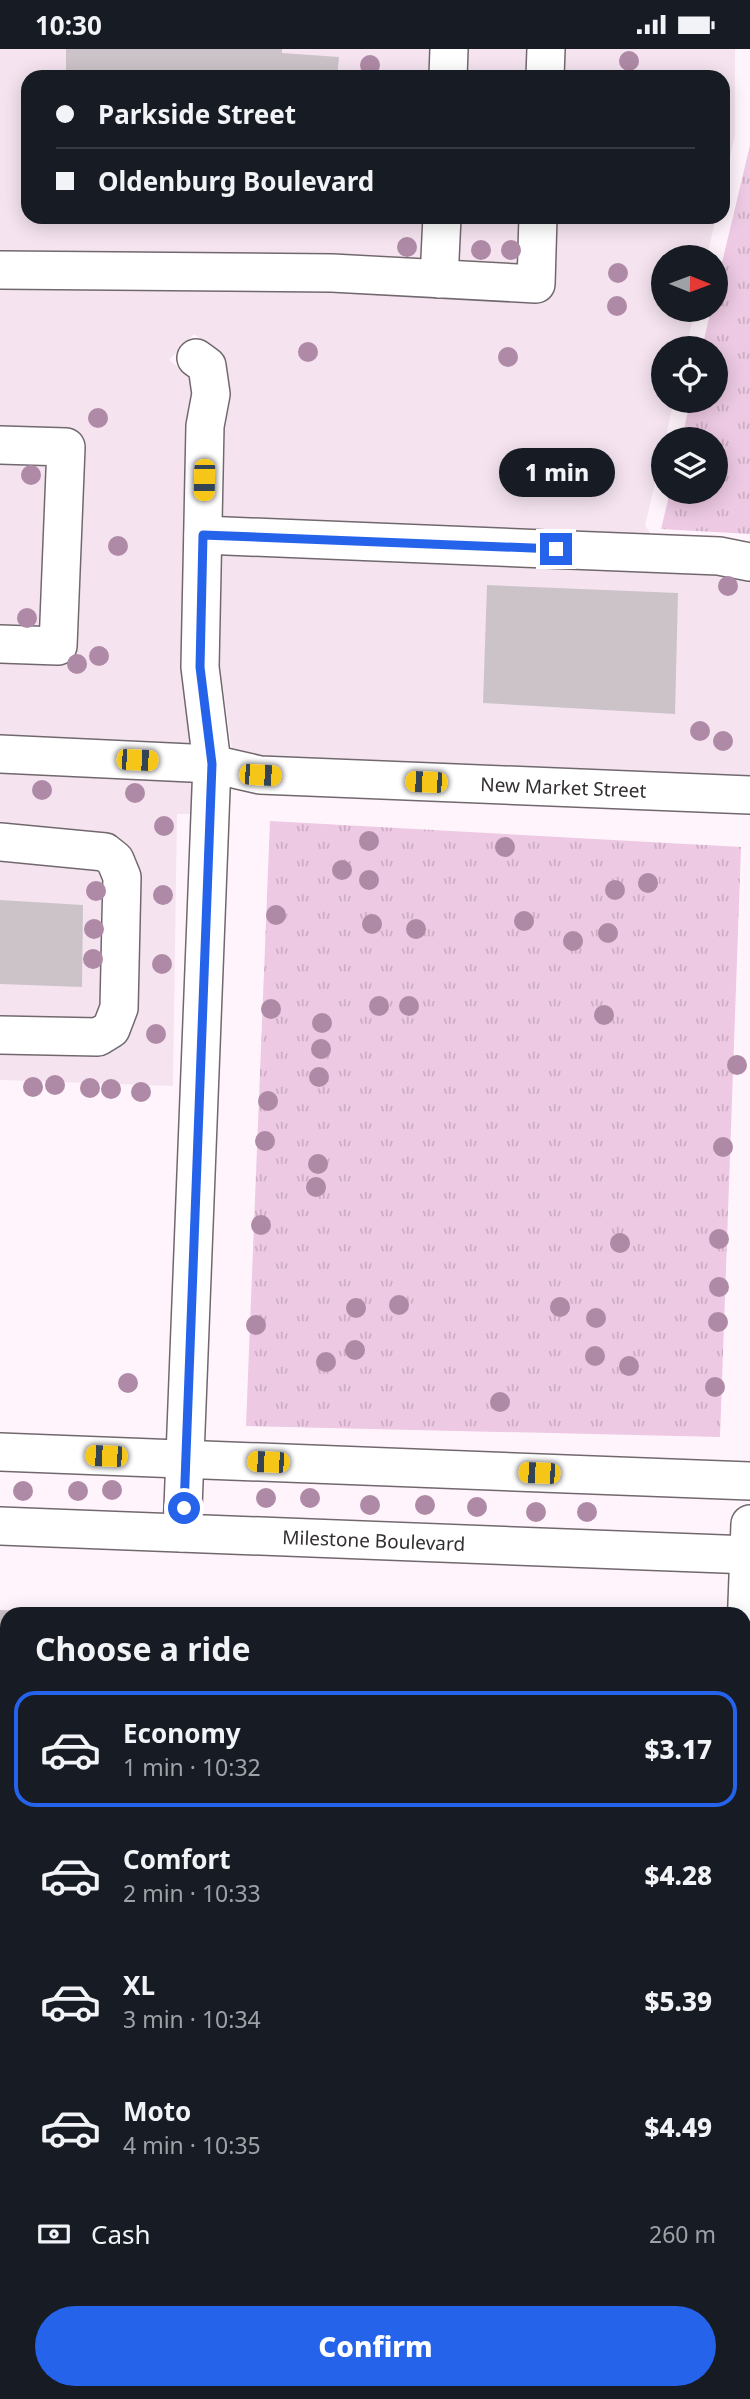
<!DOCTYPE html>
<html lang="en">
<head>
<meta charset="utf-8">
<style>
  :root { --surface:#171b24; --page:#20242c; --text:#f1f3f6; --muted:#9ea1a6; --line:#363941; --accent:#2563eb }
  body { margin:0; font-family:"Noto Sans",sans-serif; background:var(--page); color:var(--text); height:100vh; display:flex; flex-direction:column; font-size:26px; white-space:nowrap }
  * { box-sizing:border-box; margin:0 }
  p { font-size:23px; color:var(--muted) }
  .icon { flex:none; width:38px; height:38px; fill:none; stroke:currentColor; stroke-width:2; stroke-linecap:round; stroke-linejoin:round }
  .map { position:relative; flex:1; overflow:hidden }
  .details { position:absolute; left:0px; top:1558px; width:751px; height:793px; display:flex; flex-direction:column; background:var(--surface); border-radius:21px 21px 0 0; box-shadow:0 4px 18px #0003 }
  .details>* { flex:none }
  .banner { position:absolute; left:21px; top:21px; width:709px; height:154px; border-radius:21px; box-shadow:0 4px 18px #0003; display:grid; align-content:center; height:154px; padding:0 35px; background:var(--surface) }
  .needle { width:46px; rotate:91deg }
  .tools { position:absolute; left:651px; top:196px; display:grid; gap:14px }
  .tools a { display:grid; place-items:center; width:77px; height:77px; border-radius:50%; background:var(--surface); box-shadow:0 4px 18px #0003; font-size:35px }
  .end { position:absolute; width:32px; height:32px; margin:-16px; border:9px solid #2563eb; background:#fff; box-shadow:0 0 0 4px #fff }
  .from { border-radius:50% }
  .bubble { position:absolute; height:49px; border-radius:24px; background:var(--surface); box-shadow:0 4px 18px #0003; font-size:23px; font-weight:800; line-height:49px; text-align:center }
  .car { position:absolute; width:21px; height:42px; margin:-21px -10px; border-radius:9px; box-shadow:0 0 5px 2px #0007; background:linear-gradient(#f5c518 24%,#345 0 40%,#f5c518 0 76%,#345 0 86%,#f5c518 0) }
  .banner b { display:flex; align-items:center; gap:24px; height:66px; font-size:26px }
  .banner b+b { border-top:2px solid var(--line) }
  .banner i { width:18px; height:18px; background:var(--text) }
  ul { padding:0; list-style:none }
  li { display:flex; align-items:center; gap:21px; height:116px; margin:0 14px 10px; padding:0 21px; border:4px solid transparent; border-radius:21px }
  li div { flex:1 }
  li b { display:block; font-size:26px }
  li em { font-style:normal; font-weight:800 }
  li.on { border-color:var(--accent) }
  li>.icon { width:63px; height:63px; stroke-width:1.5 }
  h2 { padding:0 35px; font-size:32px; line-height:84px }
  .pay { display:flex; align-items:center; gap:18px; height:77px; padding:0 35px; font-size:26px }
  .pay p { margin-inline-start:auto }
  .cta { display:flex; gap:14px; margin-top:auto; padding:14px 35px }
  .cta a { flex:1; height:80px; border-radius:42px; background:var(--accent); color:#fff; font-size:28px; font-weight:800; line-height:80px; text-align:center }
  .status { display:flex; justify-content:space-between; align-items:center; height:49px; padding:0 35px; background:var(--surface); direction:ltr }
  .status svg { height:19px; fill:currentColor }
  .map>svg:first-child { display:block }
  .built { fill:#f5e4f0 }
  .park { fill:url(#park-tufts) }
  .water { fill:url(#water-waves); stroke:#a4819b; stroke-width:2 }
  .building { fill:#ccc3c9 }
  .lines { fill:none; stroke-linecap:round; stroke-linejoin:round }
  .minor-casing { stroke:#71686e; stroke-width:40 }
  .minor { stroke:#fff; stroke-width:37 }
  .tree { fill:#af8aa6 }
  .route { stroke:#2563eb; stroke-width:9 }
  .labels { text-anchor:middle; stroke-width:6; stroke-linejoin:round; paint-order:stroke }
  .street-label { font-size:19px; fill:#322e31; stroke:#fff }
</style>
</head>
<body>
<div class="status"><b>10:30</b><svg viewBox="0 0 49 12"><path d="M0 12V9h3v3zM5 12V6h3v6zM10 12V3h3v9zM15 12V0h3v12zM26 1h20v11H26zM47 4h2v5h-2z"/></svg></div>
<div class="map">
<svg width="750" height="2350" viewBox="0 0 750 2350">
  <defs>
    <pattern id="park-tufts" width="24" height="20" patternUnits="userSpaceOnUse" patternTransform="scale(1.75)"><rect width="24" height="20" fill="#edc9e3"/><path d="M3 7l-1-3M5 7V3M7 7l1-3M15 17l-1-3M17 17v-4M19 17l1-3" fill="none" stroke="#ccadc3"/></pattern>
    <pattern id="water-waves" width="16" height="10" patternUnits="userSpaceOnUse" patternTransform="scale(1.75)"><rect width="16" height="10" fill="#d5a4c8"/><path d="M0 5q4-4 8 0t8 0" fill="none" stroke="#ad86a3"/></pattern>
  </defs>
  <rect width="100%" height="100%" fill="#fff4fb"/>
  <g class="built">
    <polygon points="0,0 735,0 735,86 723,139 723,28 28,28 28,168 716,168 707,208 663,208 663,261 695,261 686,299 663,299 663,352 674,352 645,477 653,487 223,469 225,379 231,348 227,315 219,304 194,285 169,311 188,326 191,345 185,376 181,617 190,697 0,688"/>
    <polygon points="222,504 733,526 750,531 750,729 264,709 232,702 220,617"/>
    <polygon points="0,723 192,731 191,765 177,765 173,1037 0,1031"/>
  </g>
  <g class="park">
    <polygon points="750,96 750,485 661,480 670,443 716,443 716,390 682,390 690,352 716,352 716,299 702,299 711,261 716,261 716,239"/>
    <polygon points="270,772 741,798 720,1388 246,1377"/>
  </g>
  <polygon class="water" points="0,2203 7,2203 7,2343 660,2343 661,2350 0,2350"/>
  <g class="building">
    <polygon points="66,0 282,0 282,4 339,8 337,28 66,28"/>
    <polygon points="487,536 678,544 675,665 483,654"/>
    <polygon points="0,851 83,856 82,938 0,935"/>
    <polygon points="0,1561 22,1562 22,1564 7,1564 7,1641 0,1641"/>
    <polygon points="0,1768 7,1768 7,1882 0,1881"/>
  </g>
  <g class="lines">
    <defs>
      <g id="minor">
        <polyline points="448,28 449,0"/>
        <polyline points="545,28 546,0"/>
        <polyline points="0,221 332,224 536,235 538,168"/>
        <polyline points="439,230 442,168"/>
        <polyline points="0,396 66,398 58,597 0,595"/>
        <polyline points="203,486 719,507 750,513"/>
        <path id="s1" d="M0,705L212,715L260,726L750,746"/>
        <polyline points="0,793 105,803 115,811 122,828 119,959 111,980 98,988 0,986"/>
        <polyline points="0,1403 750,1432"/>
        <path id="s2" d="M0,1477L750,1506"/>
        <polyline points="182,1484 212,715 200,618 205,377 211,345 207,317 196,309"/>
        <polyline points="744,1634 750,1475"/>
        <polyline points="0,1718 7,1718"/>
        <polyline points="744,1749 750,1749"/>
        <polyline points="744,2012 750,2029"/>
        <polyline points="0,2138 7,2139"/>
        <polyline points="744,2323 750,2156"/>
      </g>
    </defs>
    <use href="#minor" class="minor-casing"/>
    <use href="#minor" class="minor"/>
  </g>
  <g class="tree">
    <circle cx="629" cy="12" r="10"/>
    <circle cx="370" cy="16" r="10"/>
    <circle cx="407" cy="198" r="10"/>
    <circle cx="481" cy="201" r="10"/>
    <circle cx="511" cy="201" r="10"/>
    <circle cx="618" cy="224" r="10"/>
    <circle cx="617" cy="257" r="10"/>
    <circle cx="308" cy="303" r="10"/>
    <circle cx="508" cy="308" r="10"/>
    <circle cx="98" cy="369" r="10"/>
    <circle cx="31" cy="426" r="10"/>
    <circle cx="118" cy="497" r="10"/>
    <circle cx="728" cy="537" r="10"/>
    <circle cx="27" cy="569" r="10"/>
    <circle cx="99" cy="607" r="10"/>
    <circle cx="77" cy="615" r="10"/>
    <circle cx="700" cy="682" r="10"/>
    <circle cx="723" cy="692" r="10"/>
    <circle cx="42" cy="741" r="10"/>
    <circle cx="135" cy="744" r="10"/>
    <circle cx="164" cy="777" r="10"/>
    <circle cx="369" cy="792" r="10"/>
    <circle cx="505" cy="798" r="10"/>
    <circle cx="342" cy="821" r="10"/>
    <circle cx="369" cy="831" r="10"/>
    <circle cx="648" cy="834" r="10"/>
    <circle cx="615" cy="841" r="10"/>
    <circle cx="96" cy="842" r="10"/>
    <circle cx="163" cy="846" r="10"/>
    <circle cx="276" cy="866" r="10"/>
    <circle cx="524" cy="872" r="10"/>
    <circle cx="372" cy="875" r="10"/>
    <circle cx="94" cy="880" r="10"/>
    <circle cx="416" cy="880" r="10"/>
    <circle cx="608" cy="884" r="10"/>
    <circle cx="573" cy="892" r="10"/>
    <circle cx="93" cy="910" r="10"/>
    <circle cx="162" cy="915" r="10"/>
    <circle cx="379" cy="957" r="10"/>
    <circle cx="409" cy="957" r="10"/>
    <circle cx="271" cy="960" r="10"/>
    <circle cx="604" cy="966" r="10"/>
    <circle cx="322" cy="974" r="10"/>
    <circle cx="156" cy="985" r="10"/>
    <circle cx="321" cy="1000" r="10"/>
    <circle cx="737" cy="1016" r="10"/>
    <circle cx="319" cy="1028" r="10"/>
    <circle cx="55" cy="1036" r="10"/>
    <circle cx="33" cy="1038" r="10"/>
    <circle cx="90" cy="1039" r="10"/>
    <circle cx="111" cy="1040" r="10"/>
    <circle cx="141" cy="1043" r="10"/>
    <circle cx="268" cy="1052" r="10"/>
    <circle cx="265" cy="1092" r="10"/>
    <circle cx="723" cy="1098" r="10"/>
    <circle cx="318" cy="1115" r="10"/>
    <circle cx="316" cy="1138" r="10"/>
    <circle cx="261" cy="1176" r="10"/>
    <circle cx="719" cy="1190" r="10"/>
    <circle cx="620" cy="1194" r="10"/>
    <circle cx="719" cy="1238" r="10"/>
    <circle cx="399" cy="1256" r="10"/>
    <circle cx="560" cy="1258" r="10"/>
    <circle cx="356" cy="1259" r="10"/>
    <circle cx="596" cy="1269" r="10"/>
    <circle cx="718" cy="1273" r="10"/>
    <circle cx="256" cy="1276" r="10"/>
    <circle cx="355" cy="1301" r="10"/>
    <circle cx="595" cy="1307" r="10"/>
    <circle cx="326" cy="1313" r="10"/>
    <circle cx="629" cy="1317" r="10"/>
    <circle cx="128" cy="1334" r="10"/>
    <circle cx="715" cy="1338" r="10"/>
    <circle cx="500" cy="1353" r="10"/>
    <circle cx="112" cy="1441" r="10"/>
    <circle cx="23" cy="1442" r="10"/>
    <circle cx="78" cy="1442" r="10"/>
    <circle cx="266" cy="1449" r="10"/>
    <circle cx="310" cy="1449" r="10"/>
    <circle cx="370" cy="1456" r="10"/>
    <circle cx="425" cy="1456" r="10"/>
    <circle cx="477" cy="1458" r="10"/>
    <circle cx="536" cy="1463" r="10"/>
    <circle cx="587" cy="1463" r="10"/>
  </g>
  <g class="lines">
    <polyline class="route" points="184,1459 212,715 200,618 203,486 556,500"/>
  </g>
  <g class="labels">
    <g class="street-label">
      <text dy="7" stroke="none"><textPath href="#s1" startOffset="565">New Market Street</textPath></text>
      <text dy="7" stroke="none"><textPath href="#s2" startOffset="374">Milestone Boulevard</textPath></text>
    </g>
  </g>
</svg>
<div class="tools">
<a><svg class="needle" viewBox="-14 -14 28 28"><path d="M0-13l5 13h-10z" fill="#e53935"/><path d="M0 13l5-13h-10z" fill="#9ea1a6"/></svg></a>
<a><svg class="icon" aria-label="locate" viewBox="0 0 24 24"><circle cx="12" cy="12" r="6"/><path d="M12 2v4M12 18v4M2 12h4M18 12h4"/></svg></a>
<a><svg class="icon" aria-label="layers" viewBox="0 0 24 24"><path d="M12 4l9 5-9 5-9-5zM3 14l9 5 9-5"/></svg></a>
</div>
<i class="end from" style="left:184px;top:1459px"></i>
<i class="end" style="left:556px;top:500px"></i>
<div class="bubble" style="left:499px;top:399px;width:116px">1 min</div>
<i class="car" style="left:204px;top:431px;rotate:181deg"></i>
<i class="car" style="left:137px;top:711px;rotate:92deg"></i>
<i class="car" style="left:260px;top:726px;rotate:93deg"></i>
<i class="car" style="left:426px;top:733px;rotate:272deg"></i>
<i class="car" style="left:106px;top:1407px;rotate:272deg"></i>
<i class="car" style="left:268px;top:1413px;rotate:272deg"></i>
<i class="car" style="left:539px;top:1424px;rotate:272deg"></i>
<div class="banner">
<b><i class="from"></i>Parkside Street</b>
<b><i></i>Oldenburg Boulevard</b>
</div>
<section class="details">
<h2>Choose a ride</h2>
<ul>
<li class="on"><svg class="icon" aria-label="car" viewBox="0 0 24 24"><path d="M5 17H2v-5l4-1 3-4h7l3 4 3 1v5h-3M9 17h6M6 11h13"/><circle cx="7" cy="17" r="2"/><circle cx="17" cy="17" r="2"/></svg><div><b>Economy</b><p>1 min · 10:32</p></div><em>$3.17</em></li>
<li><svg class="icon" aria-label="car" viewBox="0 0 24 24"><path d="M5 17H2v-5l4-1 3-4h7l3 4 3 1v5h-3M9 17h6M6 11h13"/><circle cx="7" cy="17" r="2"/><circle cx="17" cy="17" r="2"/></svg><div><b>Comfort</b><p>2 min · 10:33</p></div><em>$4.28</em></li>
<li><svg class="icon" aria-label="car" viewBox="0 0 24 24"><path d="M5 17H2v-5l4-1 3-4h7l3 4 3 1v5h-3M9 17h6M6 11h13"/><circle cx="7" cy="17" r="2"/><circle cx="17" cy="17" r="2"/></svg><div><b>XL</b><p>3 min · 10:34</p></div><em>$5.39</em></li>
<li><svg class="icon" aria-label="car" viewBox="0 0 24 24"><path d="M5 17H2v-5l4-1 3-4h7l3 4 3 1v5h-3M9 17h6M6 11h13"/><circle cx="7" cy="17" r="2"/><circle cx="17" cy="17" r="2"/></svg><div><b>Moto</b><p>4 min · 10:35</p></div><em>$4.49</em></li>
</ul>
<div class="pay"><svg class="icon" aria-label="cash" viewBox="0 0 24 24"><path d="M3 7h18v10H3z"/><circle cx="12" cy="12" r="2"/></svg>Cash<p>260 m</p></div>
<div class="cta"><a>Confirm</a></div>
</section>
</div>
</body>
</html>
